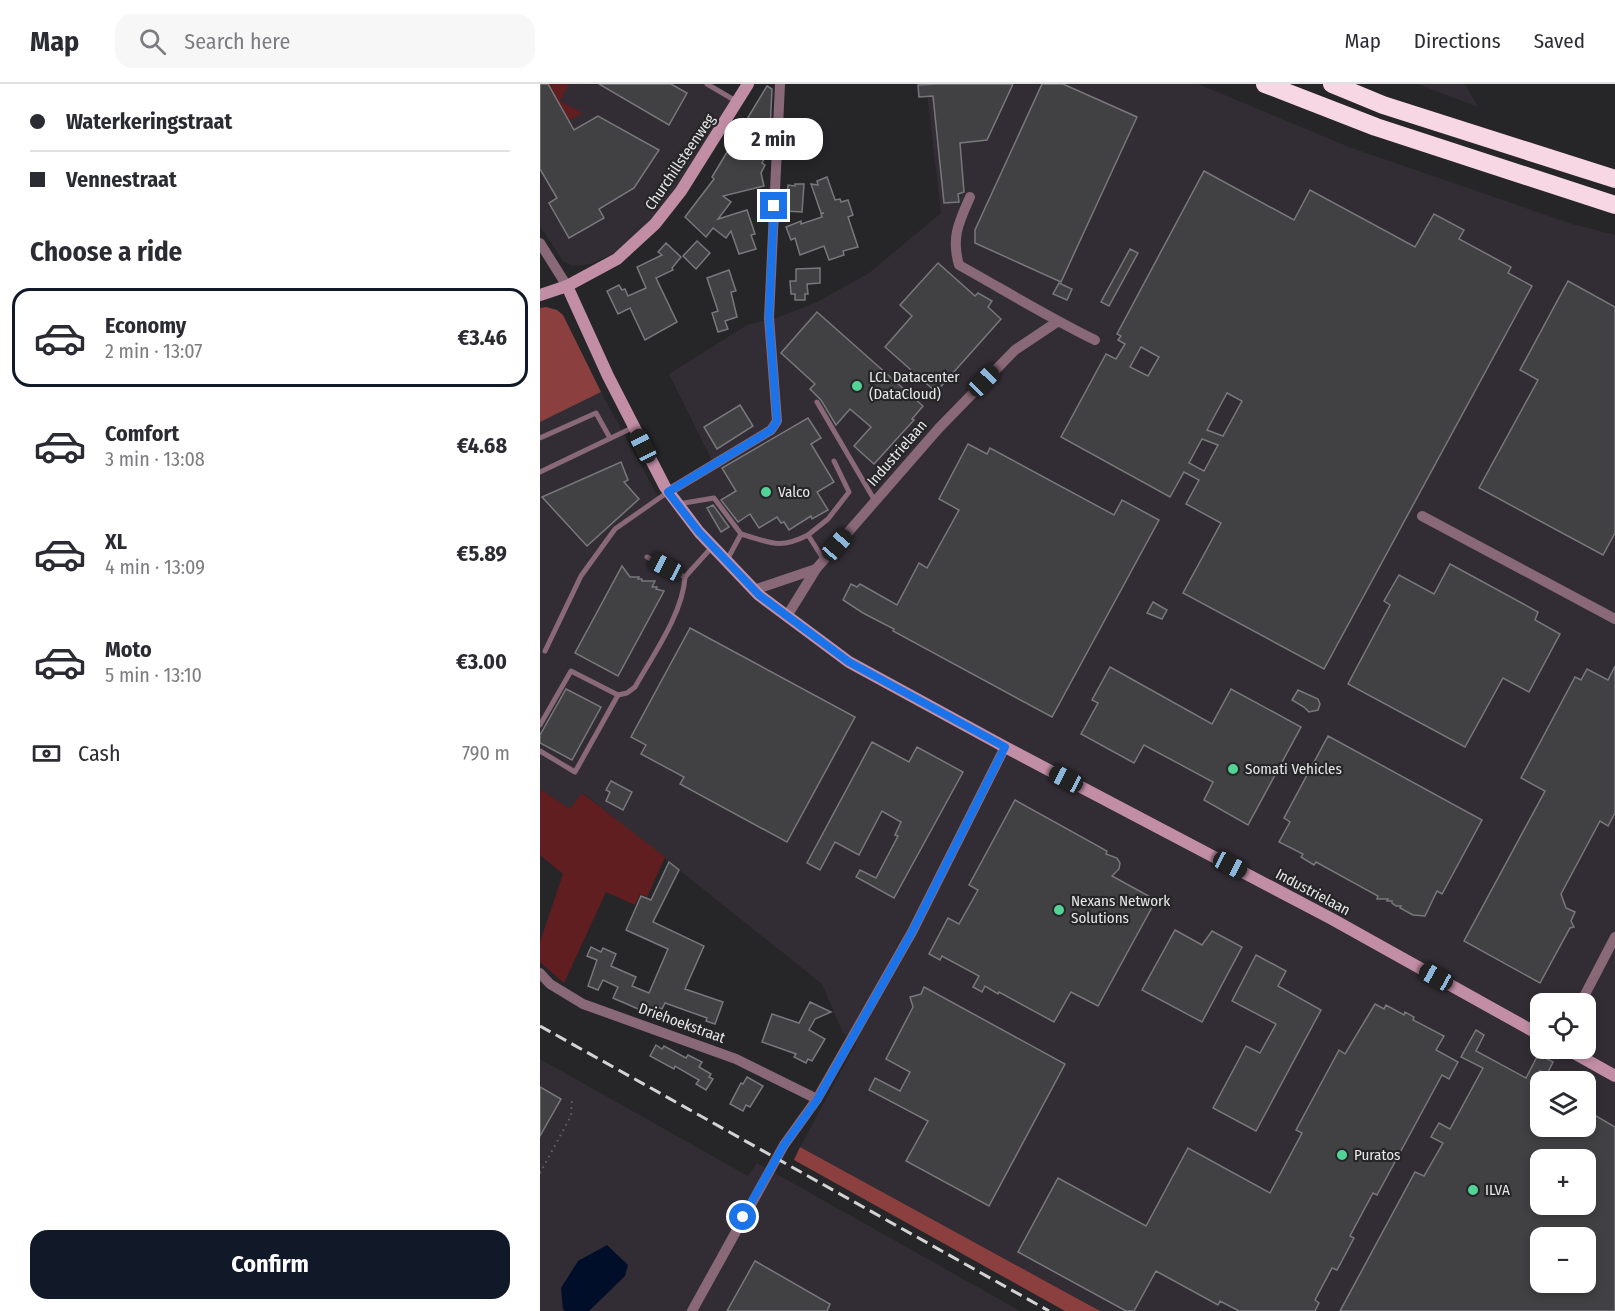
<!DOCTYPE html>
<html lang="en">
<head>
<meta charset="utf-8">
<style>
  :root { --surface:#fff; --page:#f7f7f7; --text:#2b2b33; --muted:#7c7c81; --line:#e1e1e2; --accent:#111827 }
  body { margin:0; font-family:"Fira Sans Condensed",sans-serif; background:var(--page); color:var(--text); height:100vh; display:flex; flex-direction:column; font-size:22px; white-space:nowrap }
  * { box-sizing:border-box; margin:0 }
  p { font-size:20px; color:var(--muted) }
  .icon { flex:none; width:33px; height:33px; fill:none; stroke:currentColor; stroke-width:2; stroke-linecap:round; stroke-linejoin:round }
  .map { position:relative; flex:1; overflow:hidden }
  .details { display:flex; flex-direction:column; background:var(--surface); width:540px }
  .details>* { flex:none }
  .hud { display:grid; align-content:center; height:132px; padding:0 30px; background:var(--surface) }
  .controls { position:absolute; left:990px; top:909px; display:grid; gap:12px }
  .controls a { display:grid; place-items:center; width:66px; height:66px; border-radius:12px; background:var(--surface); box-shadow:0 3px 9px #0003; font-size:30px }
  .end { position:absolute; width:27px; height:27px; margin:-14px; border:8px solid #1a73e8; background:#fff; box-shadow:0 0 0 3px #fff }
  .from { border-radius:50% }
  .bubble { position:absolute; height:42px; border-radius:18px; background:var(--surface); box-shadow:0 3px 9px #0003; font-size:20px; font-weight:700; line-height:42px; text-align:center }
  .car { position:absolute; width:18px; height:36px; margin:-18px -9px; border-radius:8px; box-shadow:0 0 4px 2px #0007; background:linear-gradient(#222 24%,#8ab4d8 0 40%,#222 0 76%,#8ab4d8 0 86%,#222 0) }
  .hud b { display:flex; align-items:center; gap:21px; height:57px; font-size:22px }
  .hud b+b { border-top:2px solid var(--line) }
  .hud i { width:15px; height:15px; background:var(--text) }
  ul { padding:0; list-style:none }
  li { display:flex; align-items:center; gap:18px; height:99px; margin:0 12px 9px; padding:0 18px; border:3px solid transparent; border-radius:18px }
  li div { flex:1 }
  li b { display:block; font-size:22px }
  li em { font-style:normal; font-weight:700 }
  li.active { border-color:var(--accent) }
  li>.icon { width:54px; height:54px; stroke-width:1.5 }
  h2 { padding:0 30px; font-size:27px; line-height:72px }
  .pay { display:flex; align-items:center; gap:15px; height:66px; padding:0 30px; font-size:22px }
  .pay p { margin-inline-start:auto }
  .cta { display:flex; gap:12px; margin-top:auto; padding:12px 30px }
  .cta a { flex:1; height:69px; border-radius:18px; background:var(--accent); color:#fff; font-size:24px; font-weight:700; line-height:69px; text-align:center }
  header { display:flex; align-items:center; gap:36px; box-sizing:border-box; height:84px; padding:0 30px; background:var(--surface); border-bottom:2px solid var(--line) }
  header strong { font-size:28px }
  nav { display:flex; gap:33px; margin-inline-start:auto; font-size:21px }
  .search { width:420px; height:54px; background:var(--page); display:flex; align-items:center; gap:15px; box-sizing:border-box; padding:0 21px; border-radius:18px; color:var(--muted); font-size:22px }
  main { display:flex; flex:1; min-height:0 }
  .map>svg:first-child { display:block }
  .built { fill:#322d34; fill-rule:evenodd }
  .green { fill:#611e20 }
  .forest { fill:#8b403f }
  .water { fill:#000e29 }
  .building { fill:#414144; stroke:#78787c; stroke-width:1.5; fill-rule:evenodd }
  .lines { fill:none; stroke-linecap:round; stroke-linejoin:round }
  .path { stroke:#646365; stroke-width:2; stroke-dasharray:1.5 4.5; stroke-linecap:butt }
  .lane { stroke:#896877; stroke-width:5 }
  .street { stroke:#896877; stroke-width:10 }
  .secondary { stroke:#c28ea6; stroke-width:12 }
  .highway { stroke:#f8d7e5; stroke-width:18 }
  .rail { stroke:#d4d3d4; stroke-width:3; stroke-dasharray:12 6; stroke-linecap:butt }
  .route { stroke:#1a73e8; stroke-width:8 }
  .poi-dot { fill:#54d396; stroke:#262527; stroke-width:2 }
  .labels { text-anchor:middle; stroke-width:4.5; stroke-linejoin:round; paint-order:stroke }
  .street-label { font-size:15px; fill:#e8e7e8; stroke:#262527 }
  .poi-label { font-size:15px; fill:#e8e7e8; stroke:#262527; text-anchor:start }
</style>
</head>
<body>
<header>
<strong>Map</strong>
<div class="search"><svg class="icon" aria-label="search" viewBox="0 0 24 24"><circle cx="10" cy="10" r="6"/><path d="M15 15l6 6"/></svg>Search here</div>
<nav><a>Map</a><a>Directions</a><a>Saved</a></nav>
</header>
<main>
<section class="details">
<div class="hud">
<b><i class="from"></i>Waterkeringstraat</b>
<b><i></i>Vennestraat</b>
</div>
<h2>Choose a ride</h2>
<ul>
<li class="active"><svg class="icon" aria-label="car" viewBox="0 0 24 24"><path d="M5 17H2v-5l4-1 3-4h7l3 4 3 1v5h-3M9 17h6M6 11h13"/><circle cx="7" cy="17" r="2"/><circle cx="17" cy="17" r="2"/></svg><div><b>Economy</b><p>2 min · 13:07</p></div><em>€3.46</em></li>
<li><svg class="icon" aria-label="car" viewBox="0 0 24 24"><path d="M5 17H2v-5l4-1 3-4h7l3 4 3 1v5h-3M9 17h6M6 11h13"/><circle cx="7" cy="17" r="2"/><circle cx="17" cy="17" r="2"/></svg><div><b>Comfort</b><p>3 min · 13:08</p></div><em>€4.68</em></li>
<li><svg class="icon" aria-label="car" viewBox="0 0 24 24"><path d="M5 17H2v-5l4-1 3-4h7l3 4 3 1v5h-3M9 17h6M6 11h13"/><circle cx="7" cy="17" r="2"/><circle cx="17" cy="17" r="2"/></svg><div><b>XL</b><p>4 min · 13:09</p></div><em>€5.89</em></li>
<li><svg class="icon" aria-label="car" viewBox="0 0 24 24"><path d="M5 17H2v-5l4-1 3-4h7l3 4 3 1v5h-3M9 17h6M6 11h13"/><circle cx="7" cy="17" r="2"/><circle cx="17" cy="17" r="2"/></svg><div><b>Moto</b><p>5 min · 13:10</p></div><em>€3.00</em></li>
</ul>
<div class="pay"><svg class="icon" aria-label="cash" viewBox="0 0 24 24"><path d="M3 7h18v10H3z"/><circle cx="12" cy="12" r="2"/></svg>Cash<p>790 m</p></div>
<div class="cta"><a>Confirm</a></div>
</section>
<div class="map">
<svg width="1075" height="1227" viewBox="0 0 1075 1227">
  <rect width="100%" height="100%" fill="#262527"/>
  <g class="built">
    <polygon points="29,0 167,0 197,18 137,103 111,136 73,170 50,180 33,182 23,177 0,142 0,53 42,29 20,17"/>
    <path d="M386,0H658L809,63L1032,140L1075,151V1227H560L260,1063L317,958L303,949L282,900L43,709L30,725L0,705V338L61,308L119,415L174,381L129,290L207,241L239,233L277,218L329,189L401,129ZM1000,920H1046V964H1000ZM1000,998H1046V1042H1000ZM1000,1076H1046V1120H1000ZM1000,1154H1046V1198H1000Z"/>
    <polygon points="878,0 925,0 938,23"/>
    <polygon points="0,975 208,1092 217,1079 480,1227 0,1227"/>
  </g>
  <g class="green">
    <polygon points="0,0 29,0 20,17 43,29 0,53"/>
    <polygon points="0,705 30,725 42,709 125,773 107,813 100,810 95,821 66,808 24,899 0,878 0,858 23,790 0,771"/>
  </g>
  <g class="forest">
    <polygon points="6,223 17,226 23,231 61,308 0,338 0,224"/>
    <polygon points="260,1063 560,1227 525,1227 254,1076"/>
  </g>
  <polygon class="water" points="67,1161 88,1181 85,1192 49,1227 25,1227 23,1225 21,1204 38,1177"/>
  <g class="building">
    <polygon points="0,0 8,0 34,46 58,32 119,66 94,104 59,125 64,134 29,154 9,119 17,114 0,85"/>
    <polygon points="59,0 131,0 147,9 129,41"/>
    <polygon points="396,0 473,0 447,56 420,59 424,108 418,110 419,118 404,119 393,12 379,13 378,1"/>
    <polygon points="502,0 523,0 597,33 521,198 435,159 435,146"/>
    <polygon points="227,2 232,5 229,66 222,79 225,81 221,89 224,102 183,112 191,118 178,135 207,126 215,150 211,151 216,165 199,170 191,147 186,154 173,144 166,153 145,133 174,95 172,93"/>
    <path d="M664,87L754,136L770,106L875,163L894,130L924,146L919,155L971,183L968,189L992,202L784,585L643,509L681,439L646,420L659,396L644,388L630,413L521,353L566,270L576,275L585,260L578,256L581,252L577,250ZM601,263L619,273L608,292L590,283ZM687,309L702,317L683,352L667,346ZM662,355L678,361L664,387L649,379Z"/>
    <polygon points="287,93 295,116 300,115 301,118 308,116 313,131 308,133 318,163 303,167 304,171 289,176 284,162 260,171 255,154 251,156 246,143 261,137 261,140 282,133 281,130 284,129 281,129 271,100 278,101 277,97"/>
    <polygon points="255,100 264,100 262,128 246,127 248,101 255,102"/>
    <polygon points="157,157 170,169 156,185 143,172"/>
    <polygon points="126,159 141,173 132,184 133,186 116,194 137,238 105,256 90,224 78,230 67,207 79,201 82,206 85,205 88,212 106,204 97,183 122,171 118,168"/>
    <polygon points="590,165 598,169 569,222 561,218"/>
    <polygon points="398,179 435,212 438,209 452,217 448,223 461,235 396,308 345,263 372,232 360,221"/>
    <polygon points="280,184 280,199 267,200 268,210 265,210 265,216 255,216 255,210 251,210 250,197 256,197 256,185"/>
    <polygon points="189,186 196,207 191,208 197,233 185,237 188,245 178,248 172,229 178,227 167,194"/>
    <polygon points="1028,197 1075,223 1075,449 1063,471 939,404 998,296 980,286"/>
    <polygon points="519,199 532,205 527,216 513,210"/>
    <polygon points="277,228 383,322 372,335 374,336 334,380 314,362 331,343 310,325 296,341 281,316 270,305 275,300 241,269"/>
    <polygon points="200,321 213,342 177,365 164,343"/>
    <polygon points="268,334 281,354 271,360 294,398 277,408 288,426 272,435 271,432 249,446 244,438 241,439 237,433 219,444 210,430 198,438 181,416 196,407 182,384"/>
    <polygon points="428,360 447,370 450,364 574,431 582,416 619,436 512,633 353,547 354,545 323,529 303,516 311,500 317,503 320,500 357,521 379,479 387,484 419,426 399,415"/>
    <polygon points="81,378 88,396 84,398 99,415 47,462 2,413"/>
    <polygon points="173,421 189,443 181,448 167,424"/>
    <polygon points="910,480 998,528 995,536 1020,550 989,608 963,594 925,663 808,600 850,521 844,517 859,491 894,510"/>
    <polygon points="82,482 90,493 99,493 98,495 102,495 102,497 115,497 112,503 117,503 116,505 124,507 78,592 35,569"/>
    <polygon points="613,518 627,526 622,535 607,529"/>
    <polygon points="150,544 315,633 247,758 140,700 144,693 101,670 106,661 91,653"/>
    <polygon points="1075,582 1075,729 1068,742 1060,737 1021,810 1026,824 1035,828 1031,837 1034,843 1030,844 1000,899 924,857 1005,707 981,694 1035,593 1041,596 1047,585 1068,596"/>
    <polygon points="570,583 672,640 691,605 761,643 708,741 664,716 673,698 604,661 594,679 541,650 558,619 552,616"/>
    <polygon points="26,605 61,623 32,676 0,659 0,651"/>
    <polygon points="758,606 778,615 780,620 778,626 769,628 764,623 752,616"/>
    <polygon points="788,652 942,736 902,810 897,807 885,832 873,831 860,824 861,822 856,822 852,819 852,817 847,817 848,815 837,815 838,812 776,778 774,781 761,773 763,770 739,758 750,738 744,734"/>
    <polygon points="332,658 369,678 377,663 423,688 354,814 316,793 320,786 336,794 358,752 355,751 361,738 342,727 319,771 295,758 280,786 267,779"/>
    <polygon points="71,697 92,708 83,726 66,717 70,708 66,706"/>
    <polygon points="475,716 567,767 566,770 577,774 580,779 579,785 572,792 616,816 558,922 531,908 514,938 459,908 458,910 445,902 442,908 433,903 439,892 402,872 400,876 389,870 408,834 419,840 438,806 429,801"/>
    <polygon points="129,778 139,786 113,838 164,862 145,905 183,918 175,940 166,937 167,934 125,919 122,925 116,922 112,931 73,914 78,903 63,896 58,906 48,902 57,876 47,872 51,863 61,868 63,864 76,870 71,882 96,893 92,902 109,909 128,865 86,846 101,812 111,816"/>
    <polygon points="635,846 662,861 672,847 702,863 662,938 602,906"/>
    <polygon points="716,871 746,887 738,902 781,926 716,1047 673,1024 706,962 720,969 736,940 692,917"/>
    <polygon points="384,903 525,980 449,1122 366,1077 388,1037 329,1006 335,994 360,1007 370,988 346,975 373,923 370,913 381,910"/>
    <polygon points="270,918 291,928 275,935 269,946 285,955 272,977 268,975 266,979 254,973 256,970 222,958 232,930 259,939"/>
    <polygon points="835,920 844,925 846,921 864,931 865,928 874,933 873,936 904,952 896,966 918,978 909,995 902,991 837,1111 833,1109 810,1152 814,1154 797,1186 792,1184 775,1216 779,1219 775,1227 699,1227 680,1217 678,1221 616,1187 594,1227 586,1227 478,1168 518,1094 606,1142 648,1064 730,1109 762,1049 756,1046 799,966 805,970"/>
    <path d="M936,946L944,951L936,967L986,994L1000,967V971L1013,978L1007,990L1000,987V1042H1046V1026L1075,1043V1227H800L875,1088L884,1092L903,1059L891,1053L899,1039L910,1045L943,984L921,973ZM1000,1076H1046V1120H1000ZM1000,1154H1046V1198H1000Z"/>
    <polygon points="116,961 122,965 124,962 146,974 148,971 162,978 159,983 171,990 169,993 173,995 166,1006 156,1000 159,996 135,982 134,985 110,972"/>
    <polygon points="207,993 223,1002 210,1023 206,1021 203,1027 190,1020 201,999 203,1000"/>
    <polygon points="0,1003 21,1015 0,1052"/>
    <polygon points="215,1177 290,1220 287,1227 187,1227"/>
  </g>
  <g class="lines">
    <polyline class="path" points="0,1089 31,1032 32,1015"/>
    <g class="lane">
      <polyline points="167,0 196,17"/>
      <polyline points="277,318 335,417"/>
      <polyline points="0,354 56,329 70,354"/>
      <polyline points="0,388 94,343"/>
      <polyline points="138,420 174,414 201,450 187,476"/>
      <path d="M201,450C229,458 239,466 268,451L284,476"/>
      <polyline points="268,451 288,435 309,408 294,377"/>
      <polyline points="107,473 145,493 172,463"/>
      <polyline points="5,567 41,492 75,445 128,408"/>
      <path d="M0,641L31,587L78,611L87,609L95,603C113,571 143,529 145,493"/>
      <polyline points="0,667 35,688 78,611"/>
    </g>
    <g class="street">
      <path d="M430,113C419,138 411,153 419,181C464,206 508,233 555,256"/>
      <polyline points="0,159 27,202"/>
      <polyline points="128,408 231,346 237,337 229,234 240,0"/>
      <polyline points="882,432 1075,535"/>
      <polyline points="214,506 276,485 399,344 475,266 517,238"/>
      <polyline points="247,532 276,485"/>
      <polyline points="0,889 10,900 43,920 196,975 277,1015"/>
      <polyline points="1040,920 1075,853"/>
      <polyline points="152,1227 244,1061 277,1015 372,848 465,663"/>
    </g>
    <g class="secondary">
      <polyline points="27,202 68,292 125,403 159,448 219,511 309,578 465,663 792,835 1000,951"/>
      <polyline points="0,211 27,202 77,175 115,140 141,107 208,0"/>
      <polyline points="1025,964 1075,992"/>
    </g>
    <g class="highway">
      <polyline points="725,0 836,43 1075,121"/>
      <polyline points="792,0 843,21 1075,95"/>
    </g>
    <polyline class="rail" points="0,942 509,1227"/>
  </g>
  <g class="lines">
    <polyline class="route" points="203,1133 244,1061 277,1016 372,848 465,663 309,578 219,511 159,448 128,408 231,346 237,337 229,234 234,122"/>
  </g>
  <g class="poi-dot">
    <circle cx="317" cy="302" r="6"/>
    <circle cx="226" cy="408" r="6"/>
    <circle cx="693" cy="685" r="6"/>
    <circle cx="519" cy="826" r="6"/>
    <circle cx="802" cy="1071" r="6"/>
    <circle cx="933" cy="1106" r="6"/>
  </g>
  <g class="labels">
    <g class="street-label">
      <text transform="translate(140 78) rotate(-56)" y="5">Churchillsteenweg</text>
      <text transform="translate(357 369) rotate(-49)" y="5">Industrielaan</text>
      <text transform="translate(773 808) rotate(28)" y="5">Industrielaan</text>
      <text transform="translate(142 939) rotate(20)" y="5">Driehoekstraat</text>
    </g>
    <g class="poi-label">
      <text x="329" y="298">LCL Datacenter<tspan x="329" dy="17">(DataCloud)</tspan></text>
      <text x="238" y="413">Valco</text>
      <text x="705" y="690">Somati Vehicles</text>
      <text x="531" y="822">Nexans Network<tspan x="531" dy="17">Solutions</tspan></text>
      <text x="814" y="1076">Puratos</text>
      <text x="945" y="1111">ILVA</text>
    </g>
  </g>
</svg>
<div class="controls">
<a><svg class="icon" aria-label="locate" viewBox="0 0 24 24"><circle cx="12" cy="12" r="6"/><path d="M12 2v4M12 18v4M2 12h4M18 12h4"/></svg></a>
<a><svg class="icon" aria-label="layers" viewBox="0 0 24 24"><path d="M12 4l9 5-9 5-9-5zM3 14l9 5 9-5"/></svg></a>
<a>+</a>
<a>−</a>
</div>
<i class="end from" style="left:203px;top:1133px"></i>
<i class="end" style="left:234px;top:122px"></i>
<div class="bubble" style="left:184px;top:34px;width:99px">2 min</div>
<i class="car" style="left:444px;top:297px;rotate:44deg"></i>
<i class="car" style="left:103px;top:362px;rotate:333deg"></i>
<i class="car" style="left:297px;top:461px;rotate:41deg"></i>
<i class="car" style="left:126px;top:483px;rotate:298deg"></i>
<i class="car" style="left:526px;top:695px;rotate:298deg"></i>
<i class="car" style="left:690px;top:781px;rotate:118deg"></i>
<i class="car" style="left:896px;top:893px;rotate:299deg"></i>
</div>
</main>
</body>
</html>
